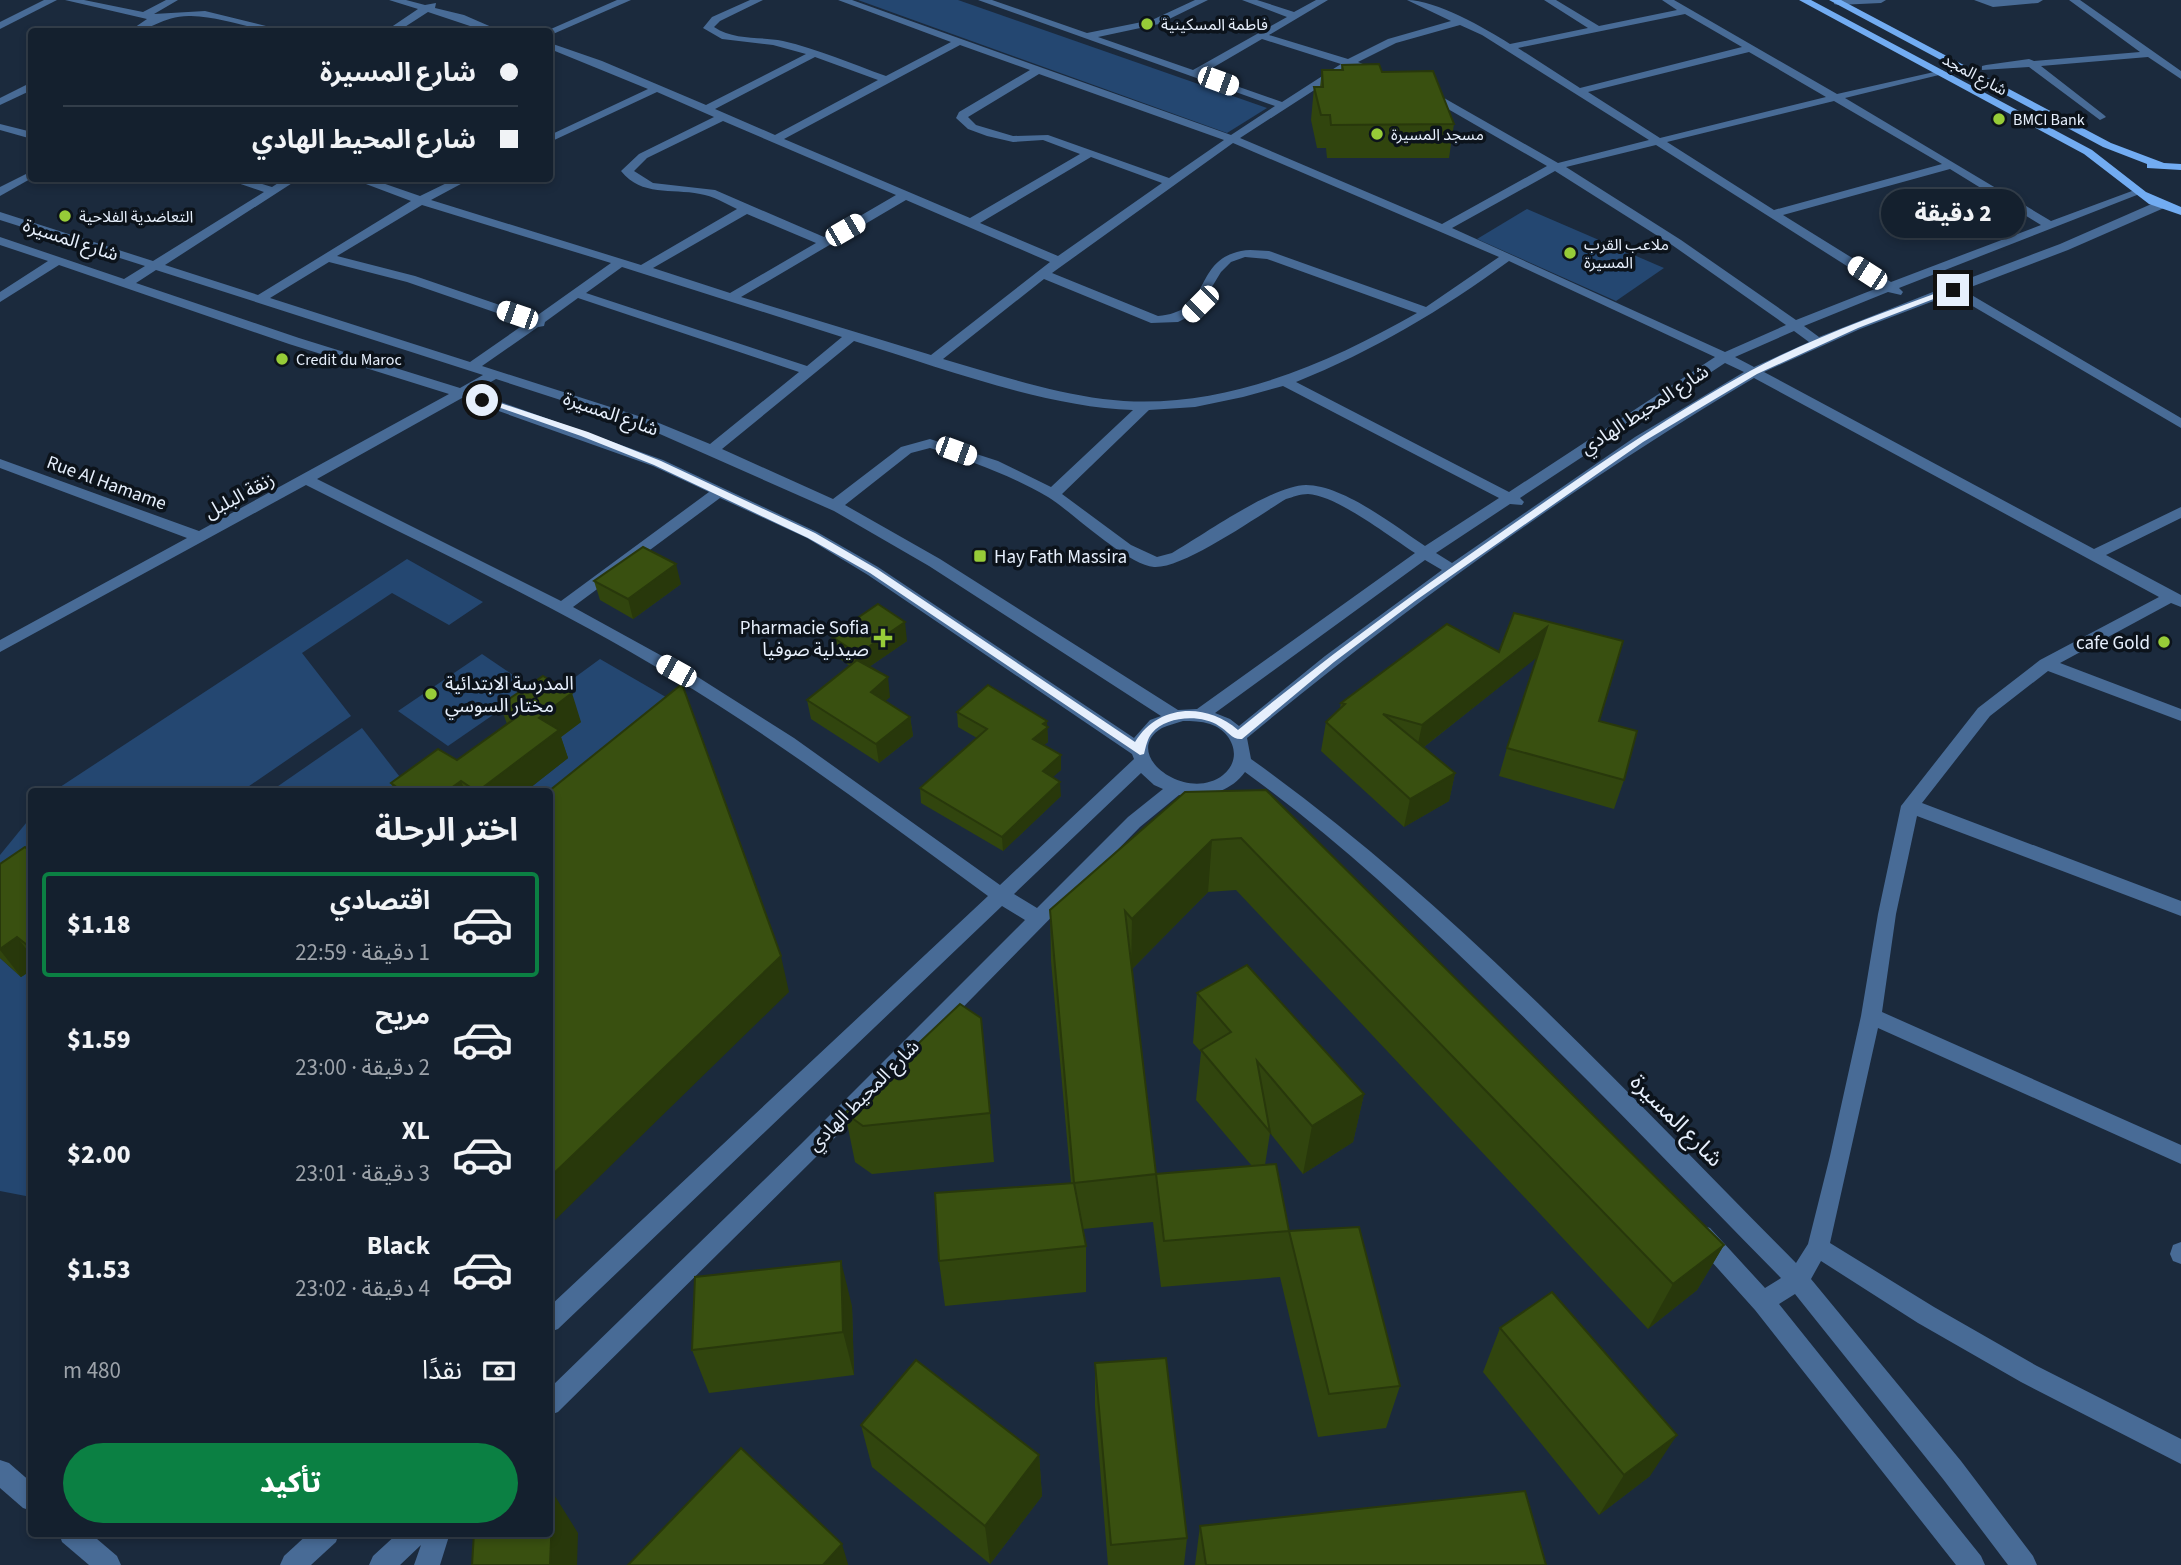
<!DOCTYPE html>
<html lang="ar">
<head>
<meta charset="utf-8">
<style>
  :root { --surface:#14202e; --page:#1d2836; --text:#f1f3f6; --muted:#9da3aa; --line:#333e4a; --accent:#0b8043 }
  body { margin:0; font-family:"Source Sans 3","Noto Sans Arabic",sans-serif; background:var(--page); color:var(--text); direction:rtl; height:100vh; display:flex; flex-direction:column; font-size:26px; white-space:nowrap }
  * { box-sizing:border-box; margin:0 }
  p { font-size:23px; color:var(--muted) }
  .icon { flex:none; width:38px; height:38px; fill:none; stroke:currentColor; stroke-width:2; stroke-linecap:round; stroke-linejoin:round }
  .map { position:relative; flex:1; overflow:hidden; direction:ltr }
  .side { position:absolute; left:28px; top:788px; width:525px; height:749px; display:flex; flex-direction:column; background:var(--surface); border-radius:7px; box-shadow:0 4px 10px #0003,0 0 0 2px var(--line); direction:rtl }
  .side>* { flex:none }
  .guide { position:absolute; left:28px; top:28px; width:525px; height:154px; border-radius:7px; box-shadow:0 4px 10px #0003,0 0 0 2px var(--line); direction:rtl; display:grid; align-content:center; height:154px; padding:0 35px; background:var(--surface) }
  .end { position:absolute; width:32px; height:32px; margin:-16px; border:9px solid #e6effc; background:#111; box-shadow:0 0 0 4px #111 }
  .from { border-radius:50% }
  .bubble { position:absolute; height:49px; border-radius:24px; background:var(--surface); box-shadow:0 4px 10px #0003,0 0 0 2px var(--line); font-size:23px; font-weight:800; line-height:49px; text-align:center; direction:rtl }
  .car { position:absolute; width:21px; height:42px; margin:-21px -10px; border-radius:9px; box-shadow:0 0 5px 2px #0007; background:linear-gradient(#fff 24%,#345 0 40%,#fff 0 76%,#345 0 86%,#fff 0) }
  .guide b { display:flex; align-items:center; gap:24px; height:66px; font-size:26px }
  .guide b+b { border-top:2px solid var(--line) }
  .guide i { width:18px; height:18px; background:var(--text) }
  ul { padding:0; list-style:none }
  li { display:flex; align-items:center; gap:21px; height:105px; margin:0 14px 10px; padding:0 21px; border:4px solid transparent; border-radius:7px }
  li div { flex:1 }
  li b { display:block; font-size:26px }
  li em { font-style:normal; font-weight:800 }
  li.current { border-color:var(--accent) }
  li>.icon { width:63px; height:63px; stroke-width:1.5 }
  h2 { padding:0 35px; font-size:32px; line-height:84px }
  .pay { display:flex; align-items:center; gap:18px; height:77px; padding:0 35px; font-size:26px }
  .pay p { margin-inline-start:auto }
  .action { display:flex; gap:14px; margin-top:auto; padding:14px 35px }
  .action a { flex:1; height:80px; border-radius:42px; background:var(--accent); color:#fff; font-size:28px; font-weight:800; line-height:80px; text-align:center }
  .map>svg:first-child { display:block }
  .green { fill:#244771 }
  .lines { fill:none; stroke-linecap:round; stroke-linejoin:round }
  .minor { fill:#486b96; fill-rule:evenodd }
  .major { fill:#72acf2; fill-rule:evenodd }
  .wall { fill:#31450e }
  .shaded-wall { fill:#28380b }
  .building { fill:#395010; stroke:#28380b; stroke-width:2 }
  .route { fill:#e6effc }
  .poi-dot { fill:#97cc38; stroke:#0c131b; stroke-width:2.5 }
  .labels { text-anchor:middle; stroke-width:7; stroke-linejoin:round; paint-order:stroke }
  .far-poi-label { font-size:16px; fill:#e6effc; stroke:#0c131b; text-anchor:start }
  .far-street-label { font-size:16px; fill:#e6effc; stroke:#0c131b }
  .street-label { font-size:19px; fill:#e6effc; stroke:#0c131b }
  .poi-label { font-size:19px; fill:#e6effc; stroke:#0c131b; text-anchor:start }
  .near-street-label { font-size:23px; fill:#e6effc; stroke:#0c131b }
</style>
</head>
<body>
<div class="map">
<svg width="2181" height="1565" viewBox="0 0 2181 1565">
  <rect width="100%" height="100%" fill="#1b2a3d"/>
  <g class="green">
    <polygon points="858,0 958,0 1267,108 1227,133"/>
    <polygon points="1527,209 1664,268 1616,301 1477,239"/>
    <polygon points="407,559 483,602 449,625 392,593 302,653 351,716 242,791 54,791"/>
    <polygon points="482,654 532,688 448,746 398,711"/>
    <polygon points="600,659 690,711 550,791 526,791 568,758 544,700"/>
    <polygon points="362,728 403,781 390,791 271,791"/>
    <polygon points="31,817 31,885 0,905 0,855"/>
    <polygon points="0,958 21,977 31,970 31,1197 0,1191"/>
  </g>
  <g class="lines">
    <g class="minor">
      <polygon points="44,0 57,0 0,29 0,22"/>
      <path d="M65,0H84L143,12L166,0H178L154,14L205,11L290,32C256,32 225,17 191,16C163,15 150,32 128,32L147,19Z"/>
      <polygon points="389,0 406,0 425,5 436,3 435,8 464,15 503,32 488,32 428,12 397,32 384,32 418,9"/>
      <polygon points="617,0 631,0 553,34 544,32"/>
      <path d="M750,0H763L720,21L714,27C735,41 759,36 783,41C818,49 852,64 886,76L951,42L838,0H852L1231,135L1275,106L978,0H992L1087,33L1152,20L1195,0H1208L1159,24L1098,37L1193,70L1287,17L1242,0H1257L1294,12L1316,0H1328L1269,35L1348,59L1388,39L1451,21L1407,0C1436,0 1485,28 1510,44L1588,28L1544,0H1556L1599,26L1677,10L1662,0H1674L1837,94L1943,70V74L1845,98L2051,221L2132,191L2142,193L1899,288L1903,292L1901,295L1888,292L1804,326L1819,337L1943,288L1940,285L1942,282L1954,284L2060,244L2156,202H2164V208L2068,250L1963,290L2181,418V428L1952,294L1860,329L1764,372L2094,549L2181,507V518L2106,555L2181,595V607L2171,603L2060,663L2181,709V721L2048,671L1990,716L1922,803L2181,901V916L1917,816L1896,914L1882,1012L2181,1145V1164L1878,1028L1830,1243L1934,1307L2037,1366L2181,1439V1464L2021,1382L1918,1323L1821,1261L1811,1279L1961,1461L2033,1556L2037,1565H2008L1943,1479L1795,1294L1779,1304L1981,1556L1985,1565H1956L1755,1310L1694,1242L1691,1235L1694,1228L1702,1225L1710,1228L1765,1288L1781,1278C1681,1176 1582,1072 1478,973C1404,902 1329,833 1245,772C1229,794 1204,797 1179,795L1140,827L815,1158L558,1412L550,1415V1388L801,1144L1025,920L1002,906L558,1329L550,1332V1306L988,896C884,820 781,742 671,676C554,605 428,547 306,485L0,652V640L187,538L0,468V459L199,531L449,394L289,344L59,265L0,302V292L48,261L0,245V237L124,279L145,266L0,220V212L153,261L264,192L223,178H242L272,187L286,178H300L165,265L258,295L411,201L350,178H368L420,196L457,178H472L431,200L641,265L737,209C725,203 713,196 700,194C671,188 642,197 621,171L639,154L714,117L657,92L550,142V135L648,89L550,49V43L602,61L706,105L806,54L773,45L722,39L703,28L712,17ZM1685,14L1742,47L1580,88L1518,48ZM1460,25L1482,35L1649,140L1558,163L1430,90H1422V94L1547,166L1442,224L1240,138L1350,67L1375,74L1380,71L1358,62L1396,43ZM1262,39L1341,64L1282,102L1202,74ZM960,45L1030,70L959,112L956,118L968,129L987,136L1013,142L1043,140L1080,154L970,218L784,139ZM1749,52L1826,97L1660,138L1588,92ZM815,57L878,80L775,135L715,109ZM1039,74L1224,140L1169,178L1048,135L1013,136L976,125L968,117ZM1834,101L1942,164L1774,210L1667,142ZM723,121L896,195L824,237L715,190L653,183L634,171L647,158ZM1233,143L1499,257L1426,307L1269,251C1260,251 1250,249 1241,251C1192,261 1213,312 1158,316L1052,273ZM1656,145L1880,287L1796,320L1681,240L1566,167ZM1091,157L1162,183L1058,256L980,223ZM1950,169L2041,225L1891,282L1783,215ZM1555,171L1672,245L1786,325L1725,352L1452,228ZM906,200L1050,262L931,355L741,297ZM422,205L611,263L535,317L415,276L337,256ZM747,214L816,243L730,293L653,268ZM1245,257L1267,259L1417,313C1322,367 1215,413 1103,399C1049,392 995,374 943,359L1044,279L1151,323L1178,322L1196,313L1221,272L1231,262ZM1509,261L1715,357L1509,492L1296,382C1373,351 1442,310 1509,261ZM329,262L407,282L526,323L470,362L270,298ZM622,267L842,337L807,366L586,293ZM156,270L483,375L460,388L299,338L136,283ZM578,298L799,372L710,444L654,421L482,366L538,327L544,326L545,322ZM1794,331L1809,342L1754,367L1735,357ZM854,341C940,367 1043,407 1133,410L1051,487L998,461L930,439L901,447L833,499L722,449ZM1725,363L1744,372L1635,437L1452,563L1436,553L1510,504L1522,505L1524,502L1520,498ZM1754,378L2159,597L2040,660L1978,708L1901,806L1878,914L1861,1016L1830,1156L1808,1244L1796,1263C1622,1088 1452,902 1251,759L1247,738C1408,605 1575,485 1754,378ZM496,379L644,427L834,511L929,566L1161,716L1150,720L1134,738L878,567L817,532L663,460L473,392ZM1283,386L1499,498L1425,546C1395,526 1343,485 1306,485C1273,485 1203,535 1172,553L1157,557L1131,545L1062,494L1149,410L1195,407L1243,397ZM462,398L653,466L709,492L561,601L317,479ZM930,448C970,461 1011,475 1048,497C1072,512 1127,565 1154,567C1183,569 1258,516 1286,499C1293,497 1300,494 1308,494C1336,495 1390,537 1415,553L1197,709L1178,710L940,559L845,505L911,453ZM720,498L807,538L868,575L1132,754L1134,759L1000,885L794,738L682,667L573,607ZM1425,560L1442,570L1325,656L1239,726L1230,719L1215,713ZM1183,721C1192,721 1201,721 1210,724C1232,731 1244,758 1223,775C1186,804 1119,753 1162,728C1168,725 1177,723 1183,721ZM1141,773L1154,785L1163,789L1128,817L1037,908L1014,894Z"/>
      <polygon points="1834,0 1886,0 1881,3 1838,5 1834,4"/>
      <polygon points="1974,0 2043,0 2038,3 1993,7"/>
      <polygon points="2069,0 2080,0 2181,71 2181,79 2148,57 2041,66 2104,115 2106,117 2100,120 2029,67 1982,70 1982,66 1986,65 2029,59 2034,61 2140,52"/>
      <polygon points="32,82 32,90 0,105 0,98"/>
      <polygon points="0,124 32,132 32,139 0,130"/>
      <polygon points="32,171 32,178 0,196 0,187"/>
      <polygon points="2181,1242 2181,1264 2173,1261 2170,1254 2173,1245"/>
      <polygon points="0,1460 9,1463 32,1483 32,1511 23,1508 0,1488"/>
      <polygon points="59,1533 90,1533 117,1556 121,1565 89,1565 62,1542"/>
      <polygon points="309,1533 339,1533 336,1542 311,1565 280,1565 284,1556"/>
      <polygon points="398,1533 450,1533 440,1565 414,1565 421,1545 400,1565 369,1565 373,1556"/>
    </g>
    <g class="major">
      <polygon points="1799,0 1811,0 2092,150 2146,192 2181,207 2181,215 2149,204 2084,154"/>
      <polygon points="1829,0 1841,0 2111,143 2164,163 2181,164 2181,170 2147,168 2147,164 2103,147"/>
    </g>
  </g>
  <g class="wall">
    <polygon points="1342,65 1382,72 1454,124 1449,158 1327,158 1326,148 1317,148 1311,120 1314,87 1320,87 1322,70 1341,70"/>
    <polygon points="594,581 681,584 633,619 600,600"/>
    <polygon points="1514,613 1599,721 1624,780 1614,809 1499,776 1507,748 1537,657 1424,747 1455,773 1449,801 1404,827 1321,751 1326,722 1340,708 1341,703 1499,652"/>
    <polygon points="831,636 907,641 869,667 890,697 885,701 910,717 913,736 879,763 811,719 807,700 850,666 834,655"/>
    <polygon points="500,705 581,722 561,737 568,758 526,791 394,791 391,783 457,760 507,724"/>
    <polygon points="957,712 1047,727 1048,742 1044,745 1061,770 1052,777 1061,796 1003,851 921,803 920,788 977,738 958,727"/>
    <polygon points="1185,792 1724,1245 1697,1290 1648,1329 1236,890 1208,892 1132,969 1156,1174 1252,1166 1196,1100 1201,1052 1193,1043 1197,993 1364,1094 1353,1142 1303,1174 1270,1133 1265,1165 1289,1231 1400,1386 1386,1428 1318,1437 1280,1277 1161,1287 1153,1222 1083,1229 1086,1246 1086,1292 945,1306 939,1261 1071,1183 1051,961 1050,910"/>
    <polygon points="32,853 32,970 21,977 0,958 0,864"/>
    <polygon points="845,1113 990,1113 994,1162 872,1174 855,1162"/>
    <polygon points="852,1306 854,1375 709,1393 692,1350"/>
    <polygon points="1500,1328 1650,1476 1599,1515 1483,1372"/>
    <polygon points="1095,1363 1187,1538 1184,1565 1108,1565 1095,1406"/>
    <polygon points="861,1425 1039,1455 1042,1496 990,1564 872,1467"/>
    <polygon points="1200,1526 1546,1565 1195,1565"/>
  </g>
  <g class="shaded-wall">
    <polygon points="676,564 681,584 633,619 628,599"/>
    <polygon points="905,622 907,641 860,673 858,654"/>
    <polygon points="1547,627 1540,655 1416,753 1422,725"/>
    <polygon points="888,677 890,697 873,711 871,692"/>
    <polygon points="572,693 581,722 561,737 568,758 526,791 478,791 539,718"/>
    <polygon points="910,717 913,736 879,763 876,744"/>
    <polygon points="1047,721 1048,742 1033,754 1033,739 1043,724"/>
    <polygon points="1061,755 1061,770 1043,786 1043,771"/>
    <polygon points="1455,773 1449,801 1404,827 1410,799"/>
    <polygon points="461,781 465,791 447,791"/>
    <polygon points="1060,782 1061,796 1003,851 1002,837"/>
    <polygon points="1212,840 1208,892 1131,970 1132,919"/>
    <polygon points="17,937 32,956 32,970 21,977 0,950"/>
    <polygon points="781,956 789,992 550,1225 550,1177"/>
    <polygon points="1364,1094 1353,1142 1303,1174 1312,1126"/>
    <polygon points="1724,1245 1697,1290 1648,1329 1673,1284"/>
    <polygon points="841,1261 852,1306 854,1375 843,1332"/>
    <polygon points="1677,1435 1650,1476 1599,1515 1624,1475"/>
    <polygon points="1039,1455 1042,1496 990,1564 985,1526"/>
    <polygon points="553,1493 578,1533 577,1565 550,1565"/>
    <polygon points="842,1544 848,1564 848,1565 823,1565"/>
  </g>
  <g class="building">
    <polygon points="1379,64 1382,72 1433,71 1454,124 1331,125 1330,115 1321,115 1314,87 1323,87 1322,70 1343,70 1342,65"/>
    <polygon points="643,547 676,564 628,599 594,581"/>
    <polygon points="878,604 905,622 858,654 831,636"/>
    <polygon points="1514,613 1623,641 1599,721 1637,731 1624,780 1507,748 1547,627 1422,725 1383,714 1455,773 1410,799 1326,722 1345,704 1341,703 1447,624 1499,652"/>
    <polygon points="857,660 888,677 871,692 910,717 876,744 807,700"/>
    <polygon points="543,676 572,693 539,718 559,730 478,791 476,791 461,781 447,791 402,791 391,783 438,749 457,760 517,717 500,705"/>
    <polygon points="682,684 781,956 550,1177 549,791"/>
    <polygon points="988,685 1047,721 1043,724 1048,727 1033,739 1061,755 1043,771 1060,782 1002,837 920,788 987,729 957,712"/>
    <polygon points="1266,790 1724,1245 1673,1284 1241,838 1212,840 1132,919 1125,911 1156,1174 1074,1183 1050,910 1185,792"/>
    <polygon points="25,847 32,853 32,949 17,937 0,949 0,864"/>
    <polygon points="1247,965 1364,1094 1312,1126 1257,1061 1270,1132 1201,1050 1231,1032 1197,993"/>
    <polygon points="960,1004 981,1018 990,1113 863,1126 845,1113"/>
    <polygon points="1276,1164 1289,1231 1164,1241 1156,1174"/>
    <polygon points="1074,1183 1086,1246 939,1261 935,1193"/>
    <polygon points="1359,1227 1400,1386 1329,1394 1289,1231"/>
    <polygon points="841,1261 843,1332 692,1350 695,1277"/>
    <polygon points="1552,1292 1677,1435 1624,1475 1500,1328"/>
    <polygon points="1166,1358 1187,1538 1111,1545 1095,1363"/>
    <polygon points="916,1360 1039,1455 985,1526 861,1425"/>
    <polygon points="741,1448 842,1544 823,1565 628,1565"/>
    <polygon points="1525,1491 1546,1565 1206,1565 1200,1526"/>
    <polygon points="553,1493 550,1565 472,1565 474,1533 550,1533 550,1494"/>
  </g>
  <path class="route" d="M1950,288L1957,290L1858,328L1757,374L1643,442L1415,601L1334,662L1242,739C1232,740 1228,731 1219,726C1201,714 1166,716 1152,733C1147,739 1146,747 1144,754L1140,755L870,573L808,538L654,465L581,436L478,400L485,398L588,432L661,461L815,533L877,569L1135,742C1158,704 1206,702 1238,730C1334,651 1433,579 1536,508C1605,460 1675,412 1750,371C1813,337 1883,313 1950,288Z"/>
  <g class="poi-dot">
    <circle cx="1147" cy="24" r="7"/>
    <circle cx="1999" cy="119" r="7"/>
    <circle cx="1377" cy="134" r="7"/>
    <circle cx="65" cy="216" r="7"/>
    <circle cx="1570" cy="253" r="7"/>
    <circle cx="282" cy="359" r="7"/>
    <rect x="973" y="549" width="14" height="14" rx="3.5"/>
    <path d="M879.5 627.5h7v7h7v7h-7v7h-7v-7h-7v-7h7z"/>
    <circle cx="2164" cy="642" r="7"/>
    <circle cx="431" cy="694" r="7"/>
  </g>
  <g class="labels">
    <g class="far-poi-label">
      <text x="1161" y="30">فاطمة المسكينية</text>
      <text x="2013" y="125">BMCI Bank</text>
      <text x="1391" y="140">مسجد المسيرة</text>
      <text x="79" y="222">التعاضدية الفلاحية</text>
      <text x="1584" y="250">ملاعب القرب<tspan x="1584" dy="18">المسيرة</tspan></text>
      <text x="296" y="365">Credit du Maroc</text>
    </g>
    <g class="far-street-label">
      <text transform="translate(1975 74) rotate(28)" y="6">شارع المجد</text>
    </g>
    <g class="street-label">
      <text transform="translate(71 239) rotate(18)" y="7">شارع المسيرة</text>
      <text transform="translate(1644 409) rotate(-33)" y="7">شارع المحيط الهادي</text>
      <text transform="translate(611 413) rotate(19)" y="7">شارع المسيرة</text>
      <text transform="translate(107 482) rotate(20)" y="7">Rue Al Hamame</text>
      <text transform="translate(239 495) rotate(-28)" y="7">زنقة البلبل</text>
      <text transform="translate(863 1095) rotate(-45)" y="7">شارع المحيط الهادي</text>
    </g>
    <g class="poi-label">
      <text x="994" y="563">Hay Fath Massira</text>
      <text x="869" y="634" text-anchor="end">Pharmacie Sofia<tspan x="869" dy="22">صيدلية صوفيا</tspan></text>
      <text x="2150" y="649" text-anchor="end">cafe Gold</text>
      <text x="445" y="690">المدرسة الابتدائية<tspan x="445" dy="22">مختار السوسي</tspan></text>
    </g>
    <g class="near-street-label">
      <text transform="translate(1677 1120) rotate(45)" y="8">شارع المسيرة</text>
    </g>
  </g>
</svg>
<i class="end from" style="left:482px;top:400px"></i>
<i class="end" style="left:1953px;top:290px"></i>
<div class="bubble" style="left:1881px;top:189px;width:144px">2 دقيقة</div>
<i class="car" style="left:1218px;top:81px;rotate:110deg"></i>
<i class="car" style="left:845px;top:230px;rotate:60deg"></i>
<i class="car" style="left:1867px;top:273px;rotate:303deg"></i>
<i class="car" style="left:1200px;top:304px;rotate:225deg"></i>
<i class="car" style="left:517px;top:315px;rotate:289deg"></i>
<i class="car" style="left:956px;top:451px;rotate:110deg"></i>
<i class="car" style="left:676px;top:671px;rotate:299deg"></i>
<div class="guide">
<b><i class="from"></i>شارع المسيرة</b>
<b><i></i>شارع المحيط الهادي</b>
</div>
<section class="side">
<h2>اختر الرحلة</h2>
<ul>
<li class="current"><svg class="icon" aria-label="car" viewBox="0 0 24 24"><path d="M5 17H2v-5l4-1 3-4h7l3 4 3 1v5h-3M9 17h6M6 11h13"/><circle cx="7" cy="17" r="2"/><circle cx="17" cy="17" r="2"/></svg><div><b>اقتصادي</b><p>1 دقيقة · 22:59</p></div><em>$1.18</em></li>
<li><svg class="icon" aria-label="car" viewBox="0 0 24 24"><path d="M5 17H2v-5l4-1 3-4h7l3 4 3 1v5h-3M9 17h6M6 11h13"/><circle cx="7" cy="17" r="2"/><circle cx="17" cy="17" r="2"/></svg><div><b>مريح</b><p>2 دقيقة · 23:00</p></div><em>$1.59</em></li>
<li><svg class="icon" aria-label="car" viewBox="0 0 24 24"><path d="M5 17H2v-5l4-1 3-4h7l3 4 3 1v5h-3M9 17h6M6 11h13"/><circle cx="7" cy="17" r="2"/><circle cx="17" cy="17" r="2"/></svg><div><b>XL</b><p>3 دقيقة · 23:01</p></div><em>$2.00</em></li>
<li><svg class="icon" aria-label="car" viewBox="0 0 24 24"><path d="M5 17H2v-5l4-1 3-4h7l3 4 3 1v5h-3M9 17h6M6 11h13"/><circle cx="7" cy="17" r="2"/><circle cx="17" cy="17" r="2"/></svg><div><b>Black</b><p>4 دقيقة · 23:02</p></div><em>$1.53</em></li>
</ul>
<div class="pay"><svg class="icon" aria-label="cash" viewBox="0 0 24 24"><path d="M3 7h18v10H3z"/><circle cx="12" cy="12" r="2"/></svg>نقدًا<p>480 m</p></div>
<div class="action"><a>تأكيد</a></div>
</section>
</div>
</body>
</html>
